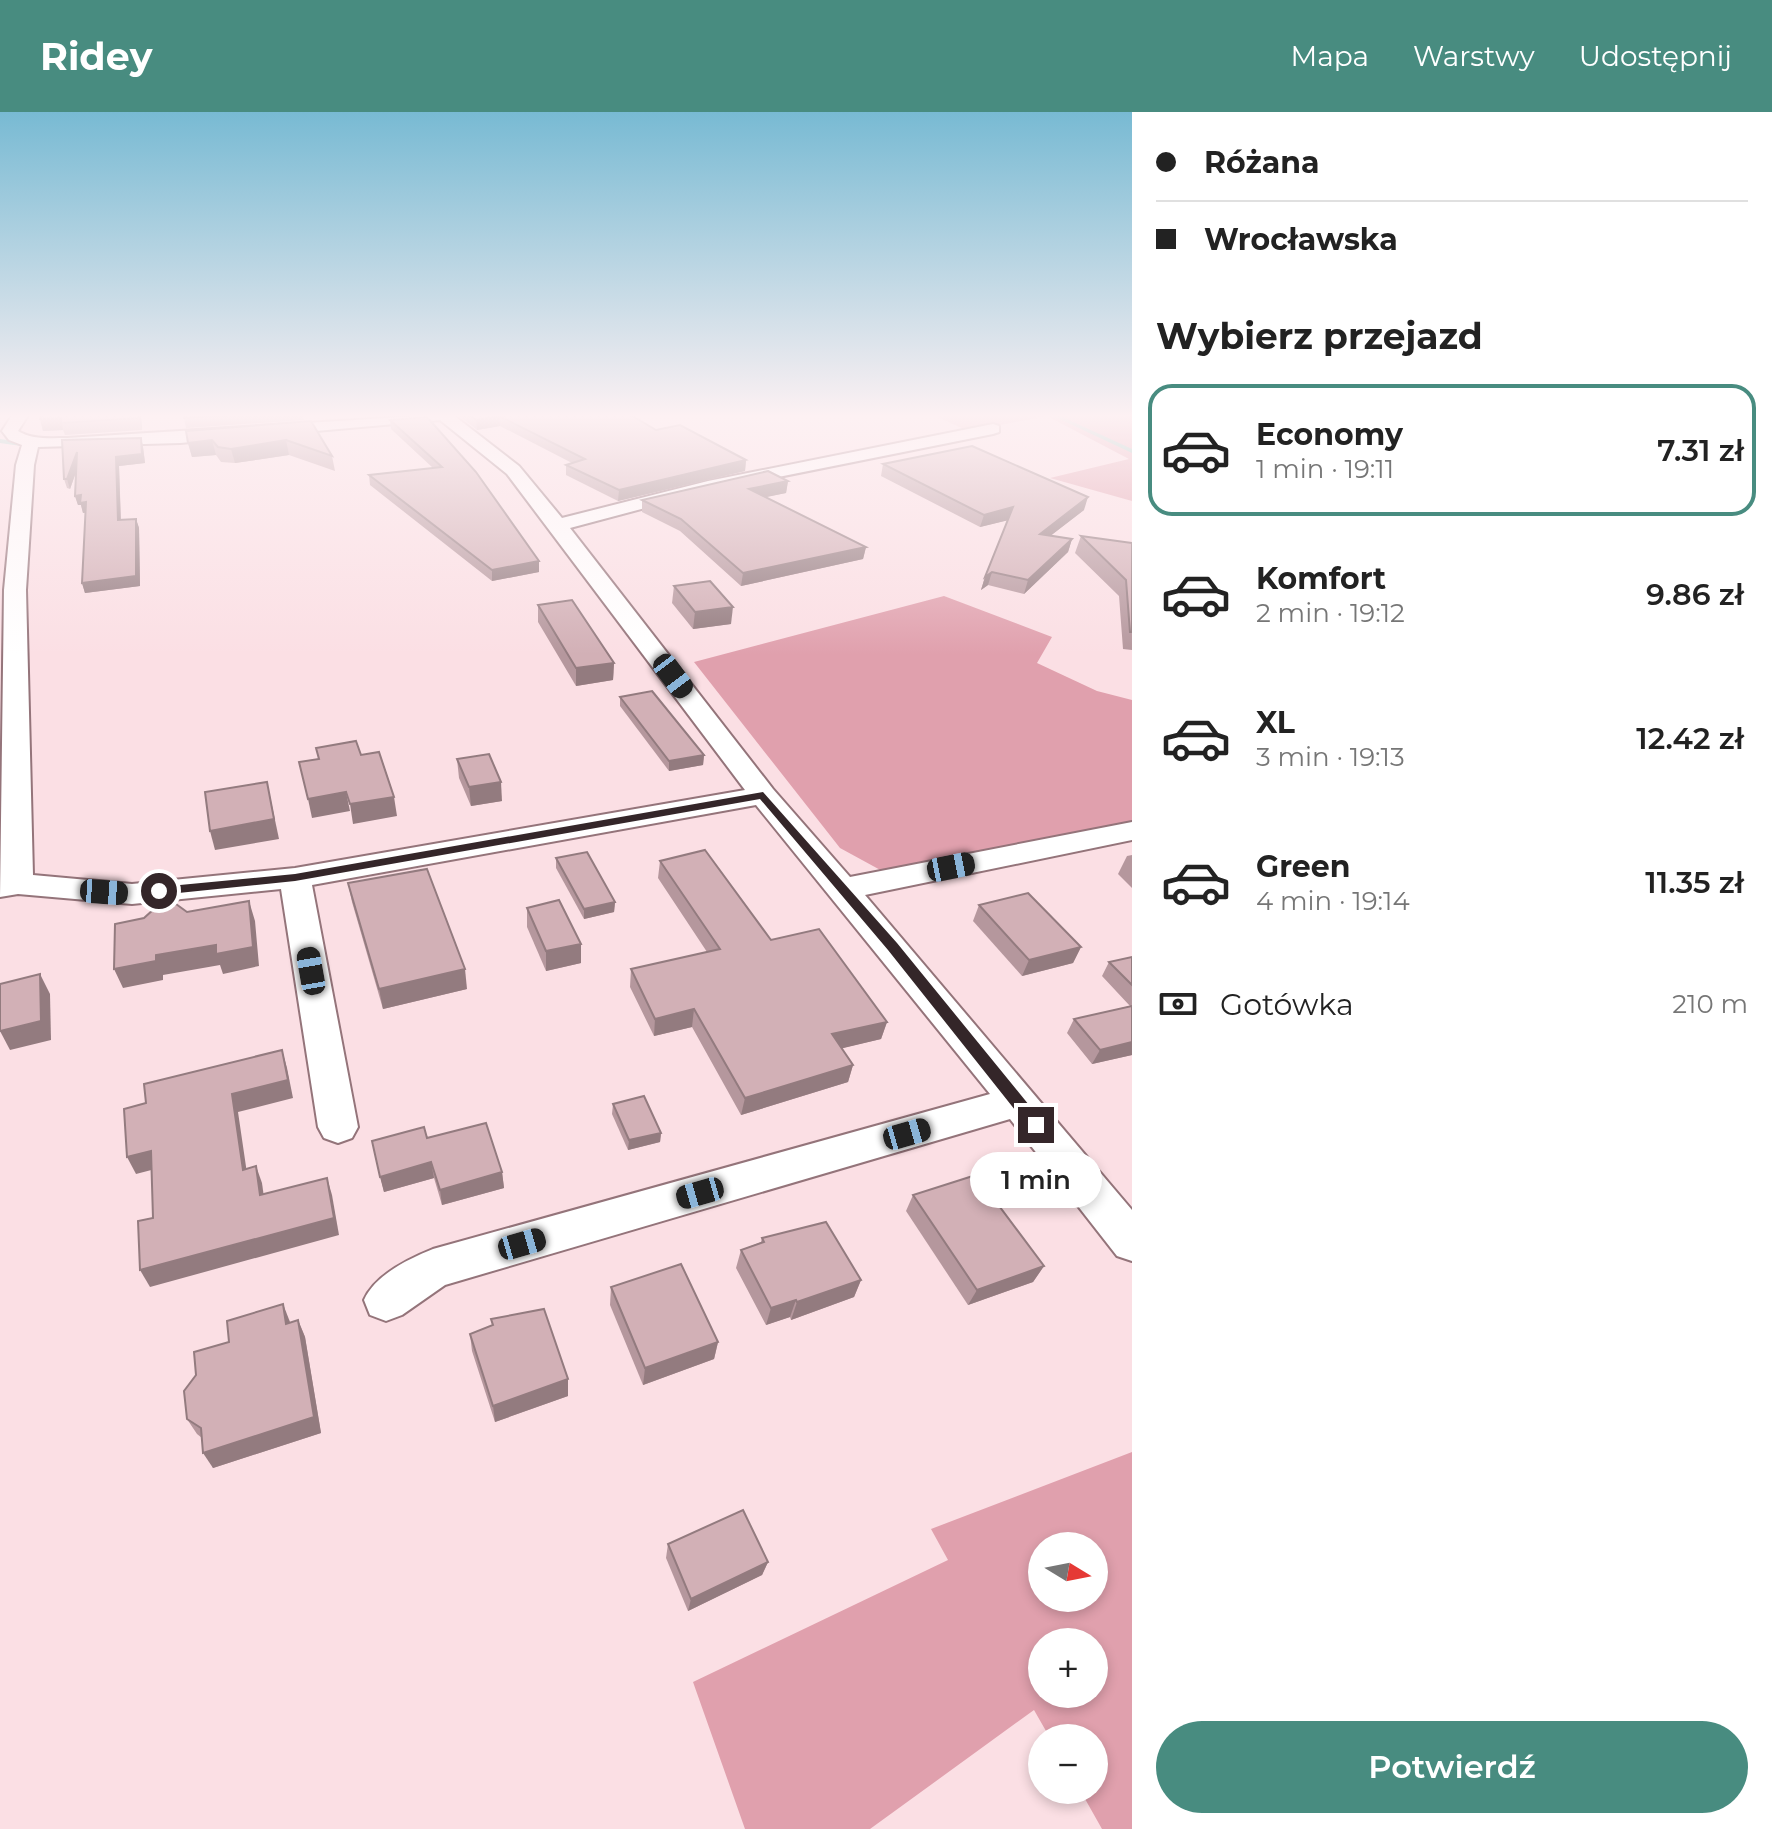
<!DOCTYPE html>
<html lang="pl">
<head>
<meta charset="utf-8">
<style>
  :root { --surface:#fff; --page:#f6f6f6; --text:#222; --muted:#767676; --line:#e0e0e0; --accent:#488c80 }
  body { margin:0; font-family:Montserrat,sans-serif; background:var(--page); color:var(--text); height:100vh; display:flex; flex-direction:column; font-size:30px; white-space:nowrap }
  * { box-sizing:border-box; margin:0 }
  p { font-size:26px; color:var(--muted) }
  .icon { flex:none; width:44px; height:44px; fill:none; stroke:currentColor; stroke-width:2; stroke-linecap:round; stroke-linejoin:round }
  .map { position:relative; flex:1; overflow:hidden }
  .side { display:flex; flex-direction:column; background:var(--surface); width:640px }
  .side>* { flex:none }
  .banner { display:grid; align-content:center; height:176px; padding:0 24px; background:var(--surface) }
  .needle { width:52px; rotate:100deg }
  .fabs { position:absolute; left:1028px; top:1420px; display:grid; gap:16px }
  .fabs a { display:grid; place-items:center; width:80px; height:80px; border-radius:50%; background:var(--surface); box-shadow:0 4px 12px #0003; font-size:40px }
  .end { position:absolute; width:36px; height:36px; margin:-18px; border:10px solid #342629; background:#fff; box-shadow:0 0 0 4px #fff }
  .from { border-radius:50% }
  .bubble { position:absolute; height:56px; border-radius:28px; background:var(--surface); box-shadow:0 4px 12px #0003; font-size:26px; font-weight:600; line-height:56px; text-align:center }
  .car { position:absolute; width:24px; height:48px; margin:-24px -12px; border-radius:10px; box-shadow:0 0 6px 2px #0007; background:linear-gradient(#222 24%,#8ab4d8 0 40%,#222 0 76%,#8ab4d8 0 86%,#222 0) }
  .banner b { display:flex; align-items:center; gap:28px; height:76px; font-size:30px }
  .banner b+b { border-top:2px solid var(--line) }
  .banner i { width:20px; height:20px; background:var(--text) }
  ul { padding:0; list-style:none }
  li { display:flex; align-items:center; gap:24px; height:132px; margin:0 16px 12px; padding:0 8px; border:4px solid transparent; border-radius:24px }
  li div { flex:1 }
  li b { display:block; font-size:30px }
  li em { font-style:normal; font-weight:600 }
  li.selected { border-color:var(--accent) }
  li>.icon { width:72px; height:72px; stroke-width:1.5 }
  h2 { padding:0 24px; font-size:36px; line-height:96px }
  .pay { display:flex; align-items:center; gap:20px; height:88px; padding:0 24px; font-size:30px }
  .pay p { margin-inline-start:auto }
  .action { display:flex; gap:16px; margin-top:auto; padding:16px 24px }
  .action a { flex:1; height:92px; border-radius:48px; background:var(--accent); color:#fff; font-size:32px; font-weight:600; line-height:92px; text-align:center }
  header { display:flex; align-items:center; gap:48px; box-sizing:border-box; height:112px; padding:0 40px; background:var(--accent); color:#fff }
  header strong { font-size:38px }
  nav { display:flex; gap:44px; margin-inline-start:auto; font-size:28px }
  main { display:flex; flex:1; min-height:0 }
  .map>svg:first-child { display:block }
  .green { fill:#e0a0ad; fill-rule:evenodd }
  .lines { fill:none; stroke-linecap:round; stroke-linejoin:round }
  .stream { fill:#71c3b4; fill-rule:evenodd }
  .minor-casing { stroke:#94747a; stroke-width:4 }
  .minor { fill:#fff; fill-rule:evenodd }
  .wall { fill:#b5979d }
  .shaded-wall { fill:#937b7f }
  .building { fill:#d2b0b6; stroke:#937b7f; stroke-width:2 }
  .route { fill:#342629 }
</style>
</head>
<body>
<header>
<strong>Ridey</strong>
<nav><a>Mapa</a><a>Warstwy</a><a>Udostępnij</a></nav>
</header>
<main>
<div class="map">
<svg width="1132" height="1717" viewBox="0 0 1132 1717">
  <rect width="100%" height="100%" fill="#fbdfe4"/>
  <g class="green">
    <polygon points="931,302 1132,302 1132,389 1050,366 1129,347 1047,304 968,319"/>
    <polygon points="944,484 1052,525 1037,551 1097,579 1132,588 1132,709 884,760 840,736 694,550"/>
    <path d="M1132,1340V1717H1102L1080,1678H1094V1626H1050L1034,1598L870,1717H745L693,1570L948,1448L931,1417ZM1042,1434H1094V1486H1042ZM1094,1530V1582H1042V1530Z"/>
  </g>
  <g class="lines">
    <g class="stream">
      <polygon points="1049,302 1056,302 1132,337 1132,341"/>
      <polygon points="1127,302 1132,302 1132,305"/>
      <polygon points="0,327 21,330 24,332 21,334 0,331"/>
    </g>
    <defs>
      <path id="minor" d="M13,302H29L18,319C32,328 51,326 67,326L452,302L519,354L562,406L708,369L993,312L999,314V320L993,322L709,379L570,416L773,677L850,765L1132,710V728L865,783L1132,1098V1149L1117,1144L1010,1007L445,1173L402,1203L386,1209L370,1203L364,1188C375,1163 408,1147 433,1137L990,982L756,693L312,773L358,1015L352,1026L338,1031L324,1026L318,1015L281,777L132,792L18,782L0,785L4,478L16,353L22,333L9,328L2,319ZM440,308L507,362L745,678L295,756L132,772L33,763L26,478L34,353L38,335L180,331Z"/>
    </defs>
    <use href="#minor" class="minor-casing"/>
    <use href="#minor" class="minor"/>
  </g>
  <g class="wall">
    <polygon points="42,302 141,302 142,318 65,323 63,318 43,319 40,307"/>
    <polygon points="183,302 303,302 304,308 186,316"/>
    <polygon points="373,302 401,302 374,304"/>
    <polygon points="457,302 629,302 656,318 746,348 745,359 618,389 566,363 566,353 572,351 500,314 477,318"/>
    <polygon points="390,308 476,360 539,449 539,460 492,469 370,373 369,363 433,356 391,317"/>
    <polygon points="311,309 332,344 335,359 289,343 235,351 221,350 216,343 192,345 188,331"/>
    <polygon points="141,326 143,335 145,351 119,354 121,408 136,407 139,416 140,474 85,481 82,471 86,400 83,401 81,393 78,393 75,384 76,360 70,377 67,376 64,367 62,328"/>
    <polygon points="883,352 1084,398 1050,424 1072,427 1068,440 1024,482 988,473 981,478 985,465 1008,408 980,415 881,364"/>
    <polygon points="788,369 786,381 765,385 866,435 863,447 741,474 680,419 642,400 642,388"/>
    <polygon points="1081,424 1132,431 1132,538 1123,537 1119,484 1075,441"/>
    <polygon points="674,474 731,512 693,517 672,491"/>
    <polygon points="538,493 614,551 613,568 576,574 538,510"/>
    <polygon points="620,585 704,643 703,653 669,659 620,594"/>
    <polygon points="457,647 502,689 471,694 459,666"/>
    <polygon points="1132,743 1132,776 1118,762 1127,744"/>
    <polygon points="556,746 615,790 614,800 584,807 556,756"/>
    <polygon points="660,749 887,910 881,927 842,936 853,953 848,970 741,1003 692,915 654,924 630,875 631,857 707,840 658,766"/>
    <polygon points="348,771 467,877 383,897 352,790"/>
    <polygon points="979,793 1081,835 1073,851 1022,864 973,809"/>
    <polygon points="527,796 581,832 581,851 546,859 527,815"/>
    <polygon points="1132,845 1132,943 1092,952 1067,921 1074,907 1130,894 1102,864 1109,850"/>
    <polygon points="613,992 661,1021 660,1030 628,1038 612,1002"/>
    <polygon points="427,1026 502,1060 504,1076 442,1093 434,1066 384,1080 372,1029"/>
    <polygon points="913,1083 1044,1154 1033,1170 968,1193 906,1099"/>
    <polygon points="762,1126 861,1168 854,1185 791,1208 790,1205 766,1213 736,1156 741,1138 761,1130"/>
    <polygon points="611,1175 718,1230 714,1247 643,1273 610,1193"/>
    <polygon points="491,1207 568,1267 568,1284 495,1310 472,1239 470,1222 492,1213"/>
    <polygon points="298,1208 305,1225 321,1321 213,1356 202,1326 197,1322 187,1307 290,1211"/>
    <polygon points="668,1432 768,1450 762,1463 688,1499 666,1446"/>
  </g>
  <g class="shaded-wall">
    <polygon points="139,302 141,302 142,318 139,306"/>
    <polygon points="499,304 500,314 477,318 476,308"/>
    <polygon points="61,306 63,318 43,319 40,307"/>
    <polygon points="141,326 143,335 145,351 119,354 121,418 118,408 116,345"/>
    <polygon points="212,328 216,343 192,345 188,331"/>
    <polygon points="286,328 289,343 235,351 231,337"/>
    <polygon points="77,340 80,349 70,377 67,367"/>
    <polygon points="746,348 745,359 618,389 619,378"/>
    <polygon points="788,369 786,381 748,389 749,377"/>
    <polygon points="81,383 86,390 90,400 83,401 81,393 78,393 75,384"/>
    <polygon points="1088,385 1084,398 1036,435 1040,422"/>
    <polygon points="1013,395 1009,408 980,415 984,403"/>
    <polygon points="136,407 139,416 140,474 85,481 82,471"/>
    <polygon points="1072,427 1068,440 1024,482 1028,468"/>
    <polygon points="866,435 863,447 741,474 743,461"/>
    <polygon points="539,449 539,460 492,469 492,458"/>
    <polygon points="992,460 988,473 981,478 985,465"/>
    <polygon points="733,495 731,512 693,517 695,500"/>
    <polygon points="614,551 613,568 576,574 576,556"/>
    <polygon points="704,643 703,653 669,659 669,649"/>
    <polygon points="267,670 279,727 215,738 210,719"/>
    <polygon points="501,670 502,689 471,694 469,675"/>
    <polygon points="346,680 350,699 312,706 308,687"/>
    <polygon points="394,685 397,704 353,712 350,692"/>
    <polygon points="249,789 255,809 259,854 223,862 220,853 163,863 163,868 123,876 114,857 156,843"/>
    <polygon points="615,790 614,800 584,807 584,797"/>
    <polygon points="581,832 581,851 546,859 546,839"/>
    <polygon points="1081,835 1073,851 1022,864 1029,848"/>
    <polygon points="465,857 467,877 383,897 379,877"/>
    <polygon points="40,862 50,882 51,928 10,938 0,919"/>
    <polygon points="694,897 692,915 654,924 655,907"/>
    <polygon points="887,910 881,927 827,940 832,922"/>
    <polygon points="1132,930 1132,943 1092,952 1100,938"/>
    <polygon points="282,938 287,956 293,986 238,1000 249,1075 243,1058 232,982"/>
    <polygon points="853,953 848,970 741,1003 745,986"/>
    <polygon points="661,1021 660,1030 628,1038 629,1028"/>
    <polygon points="151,1039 159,1056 136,1062 127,1045"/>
    <polygon points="431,1050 434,1066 384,1080 380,1065"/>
    <polygon points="256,1054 262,1071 266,1100 260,1083"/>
    <polygon points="502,1060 504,1076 442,1093 440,1078"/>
    <polygon points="327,1066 332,1083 339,1123 150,1175 140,1158"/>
    <polygon points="1044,1154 1033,1170 968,1193 977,1178"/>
    <polygon points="861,1168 854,1185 791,1208 797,1190"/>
    <polygon points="796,1188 790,1205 766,1213 771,1196"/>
    <polygon points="283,1192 290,1210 293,1229 286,1212"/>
    <polygon points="298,1208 305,1225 321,1321 213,1356 203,1341"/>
    <polygon points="718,1230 714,1247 643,1273 645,1256"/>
    <polygon points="568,1267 568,1284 495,1310 493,1294"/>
    <polygon points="768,1450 762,1463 688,1499 691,1487"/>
  </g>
  <g class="building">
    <polygon points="42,302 139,302 139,306 61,311 61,306 40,307"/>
    <polygon points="183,302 245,302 184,306"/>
    <polygon points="469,302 629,302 656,318 680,313 746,348 619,378 566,353 585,347 499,304 476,308"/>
    <polygon points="427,305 476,360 539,449 492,458 369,363 442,355 390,308"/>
    <polygon points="311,309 332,344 286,328 231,337 218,335 212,328 188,331 186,319"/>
    <polygon points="141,326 142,342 116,345 118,408 136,407 136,464 82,471 86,390 80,391 81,383 75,384 77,340 67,367 64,367 62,328"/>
    <polygon points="972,334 1088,385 1040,422 1072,427 1028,468 992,460 985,465 1013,395 984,403 883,352"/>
    <polygon points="768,359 788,369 749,377 866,435 743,461 681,407 642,388"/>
    <polygon points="1081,424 1132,431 1132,520 1130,520 1126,468"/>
    <polygon points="710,469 733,495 695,500 674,474"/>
    <polygon points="572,488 614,551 576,556 538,493"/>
    <polygon points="652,579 704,643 669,649 620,585"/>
    <polygon points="356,629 361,643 379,640 394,685 350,692 346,680 308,687 299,650 319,647 316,636"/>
    <polygon points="489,642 501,670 469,675 457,647"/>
    <polygon points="267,670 274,707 210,719 205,680"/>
    <polygon points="705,738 771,828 819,817 887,910 832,922 853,953 745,986 694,897 655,907 631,857 720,837 660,749"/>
    <polygon points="587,740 615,790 584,797 556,746"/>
    <polygon points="427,757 465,857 379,877 348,771"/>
    <polygon points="1028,781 1081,835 1029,848 979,793"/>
    <polygon points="559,788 581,832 546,839 527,796"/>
    <polygon points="249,789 253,835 216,842 216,833 156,843 156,849 114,857 115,812 144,806 154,797 176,792 187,800"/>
    <polygon points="1132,845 1132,873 1109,850"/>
    <polygon points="40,862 41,909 0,919 0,872"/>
    <polygon points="1132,894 1132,930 1100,938 1074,907"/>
    <polygon points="282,938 288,968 232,982 243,1058 256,1054 260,1083 327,1066 334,1106 140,1158 138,1109 153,1106 151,1039 127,1045 124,997 146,991 144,972"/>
    <polygon points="644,984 661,1021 629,1028 613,992"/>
    <polygon points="486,1011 502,1060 440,1078 431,1050 380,1065 372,1029 424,1015 427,1026"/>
    <polygon points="976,1063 1044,1154 977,1178 913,1083"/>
    <polygon points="826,1110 861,1168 797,1190 796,1188 771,1196 741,1138 764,1130 762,1126"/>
    <polygon points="681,1152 718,1230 645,1256 611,1175"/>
    <polygon points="283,1192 286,1212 298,1208 314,1305 203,1341 201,1316 187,1307 184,1279 196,1263 194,1240 229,1230 227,1209"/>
    <polygon points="544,1197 568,1267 493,1294 470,1222 493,1213 491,1207"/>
    <polygon points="743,1398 768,1450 691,1487 668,1432"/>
  </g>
  <linearGradient id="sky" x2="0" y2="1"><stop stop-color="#78bad3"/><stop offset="0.56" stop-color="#fdf1f3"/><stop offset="1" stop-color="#fdf1f3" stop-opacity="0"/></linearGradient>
  <rect width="1132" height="543" fill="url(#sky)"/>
  <polygon class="route" points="763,680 897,831 1042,1009 1042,1018 1031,1018 888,838 760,687 295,769 159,783 153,779 159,775 295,762"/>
</svg>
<div class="fabs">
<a><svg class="needle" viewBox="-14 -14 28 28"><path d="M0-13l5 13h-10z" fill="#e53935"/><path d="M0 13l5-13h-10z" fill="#767676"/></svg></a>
<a>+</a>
<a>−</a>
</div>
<i class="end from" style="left:159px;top:779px"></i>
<i class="end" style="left:1036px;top:1013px"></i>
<div class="bubble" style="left:970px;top:1040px;width:132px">1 min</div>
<i class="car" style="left:673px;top:564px;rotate:143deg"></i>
<i class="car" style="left:951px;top:755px;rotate:79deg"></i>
<i class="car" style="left:104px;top:780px;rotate:94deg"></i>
<i class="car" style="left:311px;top:859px;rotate:350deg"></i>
<i class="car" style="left:907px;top:1022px;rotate:74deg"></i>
<i class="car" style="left:700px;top:1081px;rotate:254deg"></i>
<i class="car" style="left:522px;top:1132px;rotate:74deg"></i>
</div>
<section class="side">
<div class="banner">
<b><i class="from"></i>Różana</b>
<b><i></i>Wrocławska</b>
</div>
<h2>Wybierz przejazd</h2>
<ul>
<li class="selected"><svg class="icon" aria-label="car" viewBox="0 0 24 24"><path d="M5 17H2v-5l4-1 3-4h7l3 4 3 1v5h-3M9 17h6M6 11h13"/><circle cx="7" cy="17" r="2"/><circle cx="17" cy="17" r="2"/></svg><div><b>Economy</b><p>1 min · 19:11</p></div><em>7.31 zł</em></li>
<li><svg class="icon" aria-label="car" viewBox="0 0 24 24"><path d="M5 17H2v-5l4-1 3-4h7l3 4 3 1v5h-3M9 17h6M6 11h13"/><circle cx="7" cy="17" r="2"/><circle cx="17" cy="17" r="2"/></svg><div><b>Komfort</b><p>2 min · 19:12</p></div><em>9.86 zł</em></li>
<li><svg class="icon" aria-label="car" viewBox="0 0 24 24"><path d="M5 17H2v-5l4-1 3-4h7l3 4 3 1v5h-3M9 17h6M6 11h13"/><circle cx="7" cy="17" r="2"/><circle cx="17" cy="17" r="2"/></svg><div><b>XL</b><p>3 min · 19:13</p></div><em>12.42 zł</em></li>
<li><svg class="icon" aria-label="car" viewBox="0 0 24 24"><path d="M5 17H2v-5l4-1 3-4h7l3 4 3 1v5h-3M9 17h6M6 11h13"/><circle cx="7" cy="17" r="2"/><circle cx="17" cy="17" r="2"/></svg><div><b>Green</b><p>4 min · 19:14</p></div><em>11.35 zł</em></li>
</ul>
<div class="pay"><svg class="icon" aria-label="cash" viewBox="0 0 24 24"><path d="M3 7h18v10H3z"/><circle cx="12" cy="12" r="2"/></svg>Gotówka<p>210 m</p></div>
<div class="action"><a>Potwierdź</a></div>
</section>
</main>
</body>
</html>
